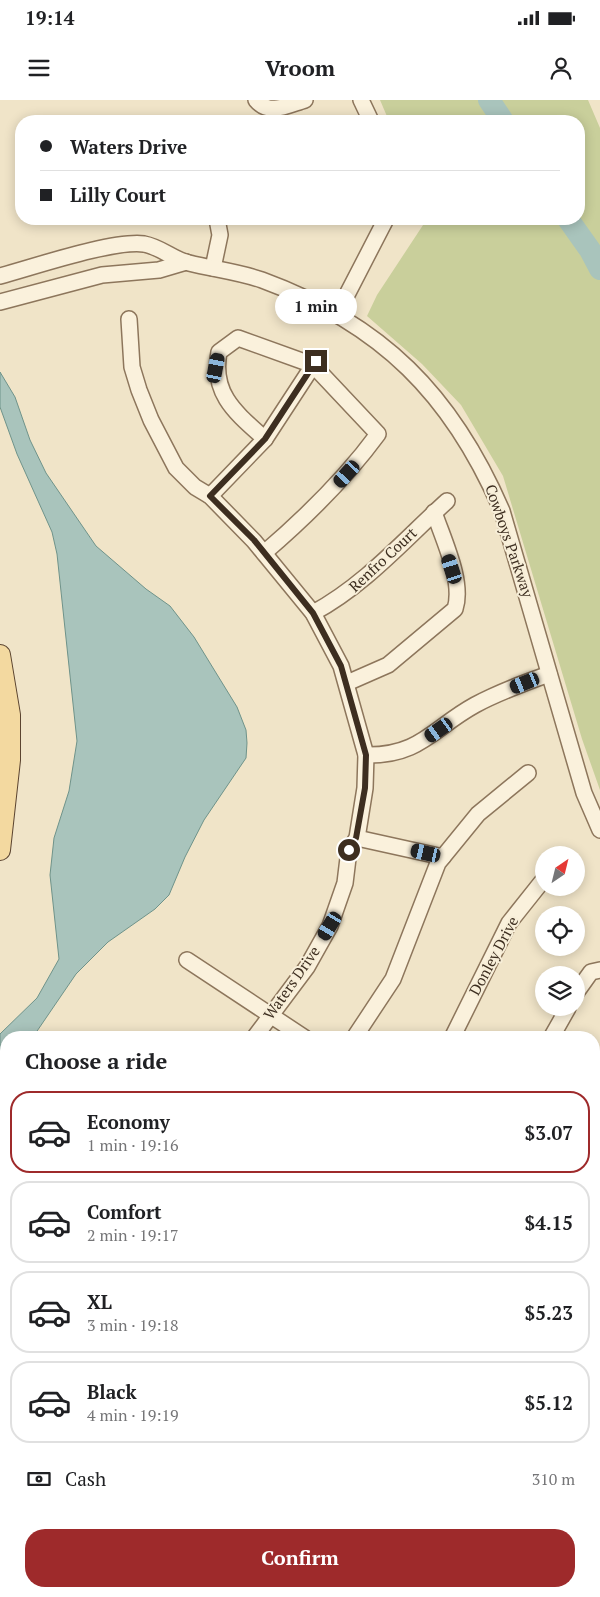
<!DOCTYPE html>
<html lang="en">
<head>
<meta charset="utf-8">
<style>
  :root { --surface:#fff; --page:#f6f6f6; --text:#202124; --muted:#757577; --line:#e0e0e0; --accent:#9e2a2b }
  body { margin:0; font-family:"PT Serif",serif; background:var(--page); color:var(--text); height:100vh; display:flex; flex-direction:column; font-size:19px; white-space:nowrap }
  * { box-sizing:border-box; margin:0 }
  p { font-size:16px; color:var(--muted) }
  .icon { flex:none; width:28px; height:28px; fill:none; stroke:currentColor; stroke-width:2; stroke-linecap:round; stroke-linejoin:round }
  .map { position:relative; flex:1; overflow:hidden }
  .details { position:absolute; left:0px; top:931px; width:600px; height:566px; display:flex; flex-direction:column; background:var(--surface); border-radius:20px 20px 0 0; box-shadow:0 2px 12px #0003 }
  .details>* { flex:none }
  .hud { position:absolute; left:15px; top:15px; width:570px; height:110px; border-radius:20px; box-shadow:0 2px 12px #0003; display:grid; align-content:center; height:110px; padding:0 25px; background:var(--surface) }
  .needle { width:32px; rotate:35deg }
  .tools { position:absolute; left:535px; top:746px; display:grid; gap:10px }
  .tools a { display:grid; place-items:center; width:50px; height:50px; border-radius:50%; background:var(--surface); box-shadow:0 2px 12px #0003; font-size:25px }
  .end { position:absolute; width:22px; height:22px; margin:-11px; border:6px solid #3d2e20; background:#fff; box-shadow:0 0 0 2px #fff }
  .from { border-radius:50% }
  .bubble { position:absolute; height:35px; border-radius:18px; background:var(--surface); box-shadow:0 2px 12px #0003; font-size:16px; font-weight:700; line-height:35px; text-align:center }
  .car { position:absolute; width:15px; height:30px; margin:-15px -8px; border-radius:6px; box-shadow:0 0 4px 1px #0007; background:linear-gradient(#222 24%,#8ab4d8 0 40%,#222 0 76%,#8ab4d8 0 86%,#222 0) }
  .hud b { display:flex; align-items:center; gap:18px; height:48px; font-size:19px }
  .hud b+b { border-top:1px solid var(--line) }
  .hud i { width:12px; height:12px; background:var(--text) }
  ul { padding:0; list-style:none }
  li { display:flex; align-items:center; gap:15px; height:82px; margin:0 10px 8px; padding:0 15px; border:2px solid var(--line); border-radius:20px }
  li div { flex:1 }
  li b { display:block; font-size:19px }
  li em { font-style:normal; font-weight:700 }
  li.selected { border-color:var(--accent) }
  li>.icon { width:45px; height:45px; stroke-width:1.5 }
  h2 { padding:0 25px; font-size:22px; line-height:60px }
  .pay { display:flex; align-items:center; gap:12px; height:55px; padding:0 25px; font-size:19px }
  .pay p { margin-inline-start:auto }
  .button { display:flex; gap:10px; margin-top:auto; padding:10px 25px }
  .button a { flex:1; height:58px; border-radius:20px; background:var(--accent); color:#fff; font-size:20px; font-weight:700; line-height:58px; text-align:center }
  .status { display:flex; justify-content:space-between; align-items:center; height:35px; padding:0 25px; background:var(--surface); direction:ltr }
  .status svg { height:14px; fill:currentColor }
  header { display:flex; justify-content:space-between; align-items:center; height:65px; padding:0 25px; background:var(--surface); font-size:22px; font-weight:700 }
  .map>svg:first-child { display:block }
  .green { fill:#c9cf9b }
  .water { fill:#a9c4bc; stroke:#6f938a }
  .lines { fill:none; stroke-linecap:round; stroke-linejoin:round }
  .canal { stroke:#a9c4bc; stroke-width:12 }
  .river { stroke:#a9c4bc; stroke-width:22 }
  .minor-casing { stroke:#8d765c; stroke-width:18 }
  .major-casing { stroke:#5b4430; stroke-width:22 }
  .minor { stroke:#faf1dc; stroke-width:15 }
  .major { stroke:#f3d9a0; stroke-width:20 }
  .route { stroke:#3d2e20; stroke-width:6 }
  .labels { text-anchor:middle; stroke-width:4; stroke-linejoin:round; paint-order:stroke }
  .street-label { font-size:15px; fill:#3d2e20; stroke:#f7eed8 }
</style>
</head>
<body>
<div class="status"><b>19:14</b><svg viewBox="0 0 49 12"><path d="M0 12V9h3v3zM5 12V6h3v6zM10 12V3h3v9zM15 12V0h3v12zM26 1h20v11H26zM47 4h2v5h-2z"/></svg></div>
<header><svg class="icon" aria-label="menu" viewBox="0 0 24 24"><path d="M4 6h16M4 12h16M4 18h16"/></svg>Vroom<svg class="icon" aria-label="person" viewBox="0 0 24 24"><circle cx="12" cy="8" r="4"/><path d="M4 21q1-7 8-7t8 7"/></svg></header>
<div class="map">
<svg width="600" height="1497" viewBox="0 0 600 1497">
  <rect width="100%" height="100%" fill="#f0e4c8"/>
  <g class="green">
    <polygon points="380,0 588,0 600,28 600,690 582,639 503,376 461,305 422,264 367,216 377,195 427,119 579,119 579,21 389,21"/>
    <polygon points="0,1137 6,1141 6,1398 0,1394"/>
    <polygon points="72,1491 261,1491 269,1497 80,1497"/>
  </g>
  <polygon class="water" points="0,272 15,297 30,340 46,373 96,446 146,489 170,506 194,537 237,607 246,630 247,643 246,658 204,720 185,757 169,795 155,809 108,842 76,874 33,937 6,938 6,975 0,983 0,934 37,898 59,859 50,775 54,738 69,691 77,641 57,454 52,432 17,354 0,307"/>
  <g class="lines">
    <g class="canal">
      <polyline points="0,1293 6,1302"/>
      <polyline points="180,1491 188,1497"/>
    </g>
    <g class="river">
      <polyline points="489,0 503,21"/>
      <polyline points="568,119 590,150 600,169"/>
    </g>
    <defs>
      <g id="minor">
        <path d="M256,0C269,16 288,5 305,0"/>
        <polyline points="361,0 371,21"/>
        <polyline points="213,168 220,135 217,119"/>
        <path d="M0,176C34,167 112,140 144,144C161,147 174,160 189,163C213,169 239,172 262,180C382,224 452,295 502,411L584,693L600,730"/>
        <polyline points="0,202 102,175 159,170 186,162"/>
        <polyline points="337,214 386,119"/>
        <polyline points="129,219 132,267 139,290 151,320 176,368 195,387 210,396 254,441 313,513 341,566 366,655 365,688 357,738 349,750 345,783 330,826 307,867 254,938"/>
        <polyline points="210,396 265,339 316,261"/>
        <path d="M264,453C306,417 345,379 378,334L313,265L238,238L219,252C211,294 236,313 265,339"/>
        <path d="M313,513C365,485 404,440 447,401"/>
        <path d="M347,583L388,565L455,509C464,482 443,439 434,412"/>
        <path d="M366,655C420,656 433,628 475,605C499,592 524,583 549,574"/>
        <polyline points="357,738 443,757"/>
        <polyline points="187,860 305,938"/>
        <polyline points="576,893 591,872 600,870"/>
        <polyline points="354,938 393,879 438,763 478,714 528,673"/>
        <polyline points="452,938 509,823 544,779"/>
        <polyline points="551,938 568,908"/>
        <polyline points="594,1023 600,1014"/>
        <polyline points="594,1037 600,1041"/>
        <polyline points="0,1082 6,1087"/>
        <polyline points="0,1125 6,1130"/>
        <polyline points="594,1138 600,1143"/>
        <polyline points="594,1318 600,1317"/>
        <polyline points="433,1491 433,1497"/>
        <polyline points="589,1491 589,1497"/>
      </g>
      <polyline id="major" points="0,555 10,615 10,660 0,750"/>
    </defs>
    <use href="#minor" class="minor-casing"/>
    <use href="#major" class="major-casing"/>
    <use href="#minor" class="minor"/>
    <use href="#major" class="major"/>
  </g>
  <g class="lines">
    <polyline class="route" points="316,261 265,339 210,396 254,440 313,513 341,566 366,655 365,688 356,738 349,750"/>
  </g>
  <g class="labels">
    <g class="street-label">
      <text transform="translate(509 441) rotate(71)" y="5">Cowboys Parkway</text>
      <text transform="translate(383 460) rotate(-43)" y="5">Renfro Court</text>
      <text transform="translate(494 856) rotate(-62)" y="5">Donley Drive</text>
      <text transform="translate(292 883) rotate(-55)" y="5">Waters Drive</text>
    </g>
  </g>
</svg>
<div class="tools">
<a><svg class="needle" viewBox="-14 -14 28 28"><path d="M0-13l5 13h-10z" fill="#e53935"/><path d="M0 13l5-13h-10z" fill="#757577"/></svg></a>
<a><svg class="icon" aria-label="locate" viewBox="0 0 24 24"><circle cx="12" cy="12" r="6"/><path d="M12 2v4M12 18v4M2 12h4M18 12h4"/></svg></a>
<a><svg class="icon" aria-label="layers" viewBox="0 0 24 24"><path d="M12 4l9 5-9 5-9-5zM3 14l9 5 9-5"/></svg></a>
</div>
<i class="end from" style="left:349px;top:750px"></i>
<i class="end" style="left:316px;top:261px"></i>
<div class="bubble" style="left:275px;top:189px;width:82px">1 min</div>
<i class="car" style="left:216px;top:268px;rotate:11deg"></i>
<i class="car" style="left:347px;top:374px;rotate:222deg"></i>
<i class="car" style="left:452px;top:469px;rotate:342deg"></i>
<i class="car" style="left:525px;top:583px;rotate:248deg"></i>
<i class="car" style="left:439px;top:630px;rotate:235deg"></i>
<i class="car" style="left:426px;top:753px;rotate:283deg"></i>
<i class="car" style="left:330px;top:826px;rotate:211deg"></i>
<div class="hud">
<b><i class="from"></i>Waters Drive</b>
<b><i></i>Lilly Court</b>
</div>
<section class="details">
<h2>Choose a ride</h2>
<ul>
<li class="selected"><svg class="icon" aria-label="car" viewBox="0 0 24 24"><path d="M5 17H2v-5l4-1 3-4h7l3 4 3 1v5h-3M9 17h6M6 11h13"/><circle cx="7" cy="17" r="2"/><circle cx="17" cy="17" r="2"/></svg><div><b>Economy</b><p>1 min · 19:16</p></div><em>$3.07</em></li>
<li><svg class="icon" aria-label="car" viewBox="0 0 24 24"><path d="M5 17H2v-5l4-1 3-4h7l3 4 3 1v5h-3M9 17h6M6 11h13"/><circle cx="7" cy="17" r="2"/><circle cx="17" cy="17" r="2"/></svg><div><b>Comfort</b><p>2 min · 19:17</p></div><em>$4.15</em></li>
<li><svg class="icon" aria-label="car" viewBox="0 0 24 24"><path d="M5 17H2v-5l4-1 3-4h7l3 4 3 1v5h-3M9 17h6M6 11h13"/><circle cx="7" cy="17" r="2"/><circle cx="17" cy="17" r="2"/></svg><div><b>XL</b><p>3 min · 19:18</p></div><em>$5.23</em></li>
<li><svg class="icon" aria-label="car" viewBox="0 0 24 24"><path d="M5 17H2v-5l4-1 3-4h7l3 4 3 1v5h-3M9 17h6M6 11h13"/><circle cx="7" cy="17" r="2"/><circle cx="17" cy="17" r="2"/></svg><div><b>Black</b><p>4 min · 19:19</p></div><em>$5.12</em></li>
</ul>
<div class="pay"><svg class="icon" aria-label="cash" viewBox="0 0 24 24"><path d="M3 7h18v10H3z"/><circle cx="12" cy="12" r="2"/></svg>Cash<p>310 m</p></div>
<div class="button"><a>Confirm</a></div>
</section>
</div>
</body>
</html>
